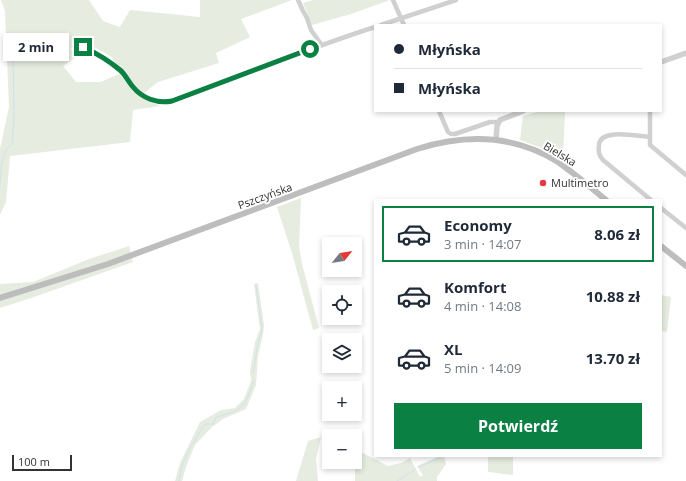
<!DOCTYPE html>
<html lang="pl">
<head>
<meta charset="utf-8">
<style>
  :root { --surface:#fff; --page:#f2f2f3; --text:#1f2937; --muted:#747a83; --line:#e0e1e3; --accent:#0b8043 }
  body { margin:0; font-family:"Open Sans",sans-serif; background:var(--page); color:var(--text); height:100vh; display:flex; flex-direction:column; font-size:15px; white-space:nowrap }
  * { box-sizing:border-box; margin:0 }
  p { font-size:13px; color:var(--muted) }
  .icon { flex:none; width:22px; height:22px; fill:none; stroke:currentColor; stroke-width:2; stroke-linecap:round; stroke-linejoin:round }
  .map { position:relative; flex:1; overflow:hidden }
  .panel { position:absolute; left:374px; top:199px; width:288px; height:258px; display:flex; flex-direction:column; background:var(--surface); border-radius:0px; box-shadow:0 2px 6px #0003 }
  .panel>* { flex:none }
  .hud { position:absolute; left:374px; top:24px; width:288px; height:88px; border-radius:0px; box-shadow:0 2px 6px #0003; display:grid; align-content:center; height:88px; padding:0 20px; background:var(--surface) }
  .needle { width:26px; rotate:60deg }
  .controls { position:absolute; left:322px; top:237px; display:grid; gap:8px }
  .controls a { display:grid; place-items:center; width:40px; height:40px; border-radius:0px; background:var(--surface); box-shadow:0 2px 6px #0003; font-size:20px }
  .scale { position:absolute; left:12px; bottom:10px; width:60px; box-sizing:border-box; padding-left:4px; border:2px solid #333; border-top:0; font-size:11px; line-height:14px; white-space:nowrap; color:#333; -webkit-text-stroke:3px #fff; paint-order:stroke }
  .end { position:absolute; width:18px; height:18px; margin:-9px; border:5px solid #0b8043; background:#fff; box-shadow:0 0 0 2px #fff }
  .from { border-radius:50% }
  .bubble { position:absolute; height:28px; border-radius:0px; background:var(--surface); box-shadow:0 2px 6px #0003; font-size:13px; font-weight:700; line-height:28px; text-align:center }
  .hud b { display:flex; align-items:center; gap:14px; height:38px; font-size:15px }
  .hud b+b { border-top:1px solid var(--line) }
  .hud i { width:10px; height:10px; background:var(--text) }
  ul { padding:7px 0 0; list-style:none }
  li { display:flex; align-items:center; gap:12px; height:56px; margin:0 8px 6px; padding:0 12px; border:2px solid transparent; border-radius:0px }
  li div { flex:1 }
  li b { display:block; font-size:15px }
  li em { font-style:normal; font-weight:700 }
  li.current { border-color:var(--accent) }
  li>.icon { width:36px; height:36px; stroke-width:1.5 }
  .cta { display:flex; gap:8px; margin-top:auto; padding:8px 20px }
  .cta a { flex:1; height:46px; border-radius:0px; background:var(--accent); color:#fff; font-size:16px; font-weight:700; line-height:46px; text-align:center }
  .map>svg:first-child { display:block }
  .green { fill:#e6ecdf; fill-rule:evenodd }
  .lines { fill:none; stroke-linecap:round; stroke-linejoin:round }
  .stream { stroke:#cfe2ee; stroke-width:1 }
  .minor { stroke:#d0d0d0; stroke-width:4.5 }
  .tertiary { stroke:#d0d0d0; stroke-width:5.5 }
  .secondary { stroke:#bdbdbd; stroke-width:6 }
  .route { stroke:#0b8043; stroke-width:5 }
  .poi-dot { fill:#e63946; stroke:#fff; stroke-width:1.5 }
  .labels { text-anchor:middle; stroke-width:4; stroke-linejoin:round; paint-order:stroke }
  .street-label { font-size:11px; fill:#333; stroke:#fff }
  .poi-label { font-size:11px; fill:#333; stroke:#fff; text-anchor:start }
</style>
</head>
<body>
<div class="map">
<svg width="686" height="481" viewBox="0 0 686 481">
  <rect width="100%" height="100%" fill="#fff"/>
  <g class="green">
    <path d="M1,0H89L103,21L120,27L130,10L200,17V0H292L241,19L250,37L216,53L219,63L158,82L140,96L160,106L133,110L130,142L10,156L6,202L0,215V149L9,107L5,11ZM83,41L112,57L121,73L101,82H76L63,66L75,58L71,48Z"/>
    <polygon points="313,0 390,0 351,14 312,25 303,3"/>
    <polygon points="540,111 565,111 563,156 520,140 523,116"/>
    <polygon points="301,198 299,246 302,264 319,328 313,330 292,253 277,207"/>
    <polygon points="129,246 133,262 34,297 0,308 0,284 33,282 89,259"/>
    <polygon points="258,283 264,325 263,335 258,356 256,385 246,409 223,419 211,428 195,445 186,467 182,481 175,481 180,463 200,422 221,410 235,408 244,399 251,381 250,371 255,342 260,329 254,284"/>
    <polygon points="661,295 671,297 667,332 661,331"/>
    <polygon points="321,437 316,459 318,481 296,481 308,441"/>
    <polygon points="355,449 388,466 401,463 410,458 420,477 423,475 417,466 440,456 444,456 446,464 437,477 437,481 355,481"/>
    <polygon points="488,456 513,456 513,475 488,472"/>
  </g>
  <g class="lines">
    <g class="stream">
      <path d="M0,185C1,171 0,153 12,144L14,120L13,53"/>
      <polyline points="253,373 258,343 262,330 256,285"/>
      <polyline points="419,467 440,458"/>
      <path d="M179,481C180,461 194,441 205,424H213L216,417C244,410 244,407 254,381"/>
      <polyline points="397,481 416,469"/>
    </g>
    <g class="minor">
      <polyline points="298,0 303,11 307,18 311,30 321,44"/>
      <polyline points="393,0 404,25"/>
      <polyline points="381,25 456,0"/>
      <path d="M83,47C96,53 108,60 119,70C125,74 128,81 133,86C142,98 157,104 172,101C239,77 306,49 375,27"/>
      <polyline points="439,111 448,132 451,134 455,134 490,122 498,122"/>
      <polyline points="650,111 650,145 686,175"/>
      <path d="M649,137C636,136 600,128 599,145C598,151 599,156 603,160L651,200"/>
      <polyline points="661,208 686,228"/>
    </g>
    <g class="tertiary">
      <polyline points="661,62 686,53"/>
      <polyline points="496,140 497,126 500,120 523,111"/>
    </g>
    <g class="secondary">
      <polyline points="661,246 686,266"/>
      <path d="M0,298L108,264L417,149C465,134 513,134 558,162C575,174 590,187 606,200"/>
    </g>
  </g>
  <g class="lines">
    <path class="route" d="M83,47C96,53 108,60 120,70C125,74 128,81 133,87C142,98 157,104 172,101L310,49"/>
  </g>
  <circle class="poi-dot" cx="543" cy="183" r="4"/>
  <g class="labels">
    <g class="street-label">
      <text transform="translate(560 154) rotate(31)" y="4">Bielska</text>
      <text transform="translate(265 196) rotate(-20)" y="4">Pszczyńska</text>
    </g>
    <g class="poi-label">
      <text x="551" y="187">Multimetro</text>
    </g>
  </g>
</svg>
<div class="controls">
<a><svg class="needle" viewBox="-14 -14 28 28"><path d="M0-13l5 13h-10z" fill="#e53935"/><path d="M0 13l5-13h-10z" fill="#747a83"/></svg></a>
<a><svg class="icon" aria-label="locate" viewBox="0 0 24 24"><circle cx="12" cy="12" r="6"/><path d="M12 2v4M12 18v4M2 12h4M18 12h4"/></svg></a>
<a><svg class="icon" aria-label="layers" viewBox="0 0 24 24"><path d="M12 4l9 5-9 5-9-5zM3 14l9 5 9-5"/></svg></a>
<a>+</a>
<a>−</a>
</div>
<div class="scale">100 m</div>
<i class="end from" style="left:310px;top:49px"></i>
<i class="end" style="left:83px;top:47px"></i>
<div class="bubble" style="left:3px;top:33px;width:66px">2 min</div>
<div class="hud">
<b><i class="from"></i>Młyńska</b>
<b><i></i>Młyńska</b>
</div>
<section class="panel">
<ul>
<li class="current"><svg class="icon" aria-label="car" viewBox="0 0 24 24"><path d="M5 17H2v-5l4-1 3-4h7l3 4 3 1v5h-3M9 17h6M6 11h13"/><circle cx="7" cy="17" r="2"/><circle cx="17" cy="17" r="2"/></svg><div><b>Economy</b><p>3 min · 14:07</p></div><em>8.06 zł</em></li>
<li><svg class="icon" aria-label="car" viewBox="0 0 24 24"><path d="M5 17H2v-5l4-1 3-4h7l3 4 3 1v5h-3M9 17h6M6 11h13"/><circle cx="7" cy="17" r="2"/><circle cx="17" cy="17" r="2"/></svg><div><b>Komfort</b><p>4 min · 14:08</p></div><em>10.88 zł</em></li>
<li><svg class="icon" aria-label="car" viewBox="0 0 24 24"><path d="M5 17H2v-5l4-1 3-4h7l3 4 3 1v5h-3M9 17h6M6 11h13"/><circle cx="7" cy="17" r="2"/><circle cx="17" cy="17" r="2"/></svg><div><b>XL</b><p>5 min · 14:09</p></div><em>13.70 zł</em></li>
</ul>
<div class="cta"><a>Potwierdź</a></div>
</section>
</div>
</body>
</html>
